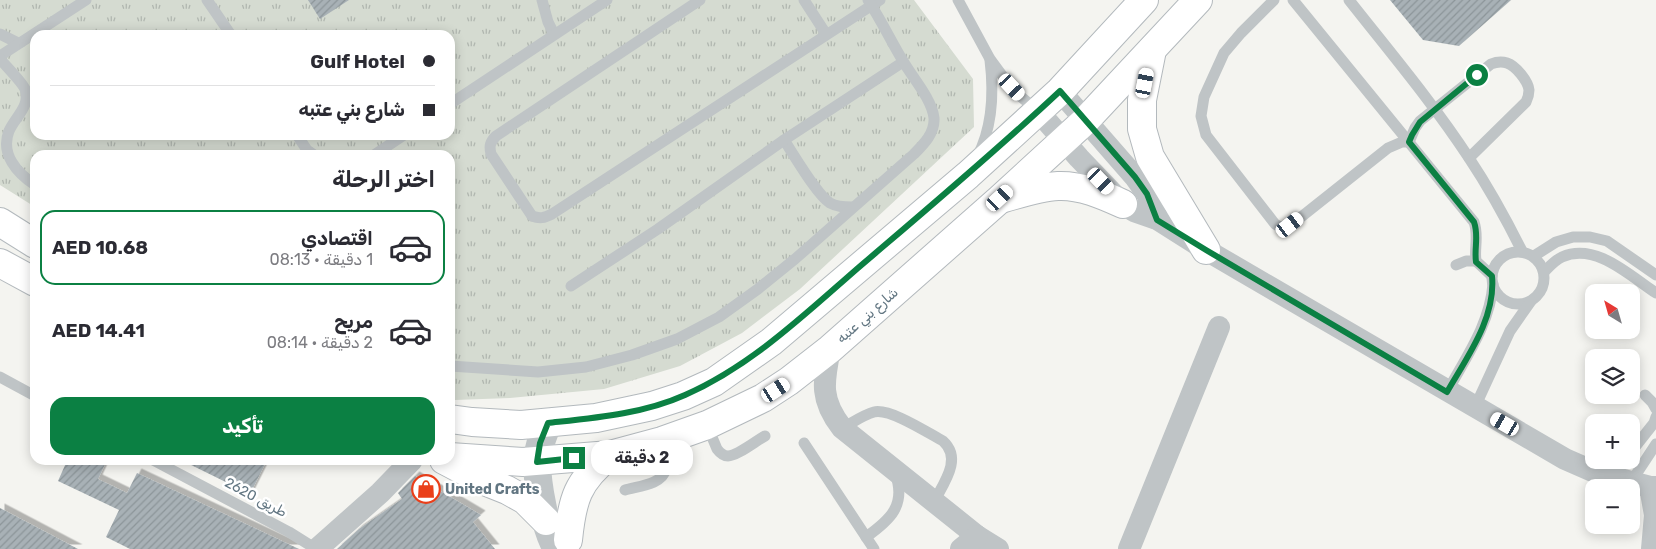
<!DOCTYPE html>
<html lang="ar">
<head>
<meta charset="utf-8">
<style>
  :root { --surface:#fff; --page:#f2f2f3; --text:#2b2b33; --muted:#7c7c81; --line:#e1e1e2; --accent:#0b8043 }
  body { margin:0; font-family:Rubik,"Noto Naskh Arabic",sans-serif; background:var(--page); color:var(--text); direction:rtl; height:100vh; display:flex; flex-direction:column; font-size:19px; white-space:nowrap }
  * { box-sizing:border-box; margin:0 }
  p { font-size:16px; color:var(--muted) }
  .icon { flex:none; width:28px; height:28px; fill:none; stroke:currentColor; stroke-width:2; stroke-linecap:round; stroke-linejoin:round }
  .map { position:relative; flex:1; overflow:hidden; direction:ltr }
  .sheet { position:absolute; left:30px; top:150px; width:425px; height:315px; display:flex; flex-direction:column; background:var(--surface); border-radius:15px; box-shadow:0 2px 12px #0003; direction:rtl }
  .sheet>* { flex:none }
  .banner { position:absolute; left:30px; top:30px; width:425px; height:110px; border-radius:15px; box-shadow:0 2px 12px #0003; direction:rtl; display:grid; align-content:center; height:110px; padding:0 20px; background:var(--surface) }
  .needle { width:32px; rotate:323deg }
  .buttons { position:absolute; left:1585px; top:284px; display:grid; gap:10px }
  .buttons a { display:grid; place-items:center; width:55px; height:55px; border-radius:10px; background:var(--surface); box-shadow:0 2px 12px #0003; font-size:25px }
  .end { position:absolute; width:22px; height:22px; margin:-11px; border:6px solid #0b8043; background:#fff; box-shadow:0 0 0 2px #fff }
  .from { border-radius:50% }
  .bubble { position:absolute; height:35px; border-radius:15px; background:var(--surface); box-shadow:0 2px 12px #0003; font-size:16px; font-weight:700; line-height:35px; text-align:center; direction:rtl }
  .car { position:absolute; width:15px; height:30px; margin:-15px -8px; border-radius:6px; box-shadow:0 0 4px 1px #0007; background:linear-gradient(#fff 24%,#345 0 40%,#fff 0 76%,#345 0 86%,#fff 0) }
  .banner b { display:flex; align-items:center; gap:18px; height:48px; font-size:19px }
  .banner b+b { border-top:1px solid var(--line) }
  .banner i { width:12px; height:12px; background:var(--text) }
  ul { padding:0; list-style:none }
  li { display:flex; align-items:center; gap:15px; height:75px; margin:0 10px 8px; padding:0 10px; border:2px solid transparent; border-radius:15px }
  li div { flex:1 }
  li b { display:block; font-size:19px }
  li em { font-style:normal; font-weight:700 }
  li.active { border-color:var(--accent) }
  li>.icon { width:45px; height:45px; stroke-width:1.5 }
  h2 { padding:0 20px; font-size:22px; line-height:60px }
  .action { display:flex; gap:10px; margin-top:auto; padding:10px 20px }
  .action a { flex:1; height:58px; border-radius:15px; background:var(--accent); color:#fff; font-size:20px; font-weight:700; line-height:58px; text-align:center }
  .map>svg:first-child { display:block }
  .grass { fill:url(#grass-tufts); fill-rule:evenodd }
  .building { fill:url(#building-hatch); filter:url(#shadow) }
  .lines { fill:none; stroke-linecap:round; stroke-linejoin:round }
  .secondary-casing { stroke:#b3b9bd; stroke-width:30 }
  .service { stroke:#bfc4c6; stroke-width:11 }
  .minor { stroke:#bfc4c6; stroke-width:22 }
  .tertiary { stroke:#bfc4c6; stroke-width:28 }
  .secondary { stroke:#fff; stroke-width:28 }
  .route { stroke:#0b8043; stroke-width:6 }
  .labels { text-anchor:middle; stroke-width:5; stroke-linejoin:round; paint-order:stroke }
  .street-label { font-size:14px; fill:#627682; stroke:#fff }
  .poi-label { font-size:14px; font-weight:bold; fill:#627682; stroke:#fff; text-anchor:start }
</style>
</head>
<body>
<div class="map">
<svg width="1656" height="549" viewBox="0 0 1656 549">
  <defs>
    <pattern id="grass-tufts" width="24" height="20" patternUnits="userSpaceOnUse" patternTransform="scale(1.25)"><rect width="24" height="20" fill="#d5dbd1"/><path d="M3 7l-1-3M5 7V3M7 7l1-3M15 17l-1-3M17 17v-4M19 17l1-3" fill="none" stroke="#b0b6af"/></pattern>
    <pattern id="building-hatch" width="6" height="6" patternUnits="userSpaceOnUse" patternTransform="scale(1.25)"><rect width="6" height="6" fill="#a8b1b6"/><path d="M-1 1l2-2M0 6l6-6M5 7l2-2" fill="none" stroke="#8c9599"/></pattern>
    <filter id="shadow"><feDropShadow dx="4.5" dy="-4.5" stdDeviation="0" flood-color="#0004"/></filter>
  </defs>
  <rect width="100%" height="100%" fill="#f4f4f0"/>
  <path class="grass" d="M0,0H914L973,79L974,127L800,289L742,333L680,366L604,389L510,398L455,400L450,399V155H35V207L0,185ZM35,35H450V135H35Z"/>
  <g class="building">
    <polygon points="308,0 349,0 320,19"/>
    <polygon points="1390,0 1511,0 1459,46 1423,40"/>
    <polygon points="72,460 107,460 98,479 127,493 137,473 299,549 130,549 106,537 119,510 58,481 66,463 70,465"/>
    <polygon points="181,460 267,460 250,494"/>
    <polygon points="415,476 481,515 473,522 495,549 337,549 359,529 402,499 398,493"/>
    <polygon points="0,508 78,549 0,549"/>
  </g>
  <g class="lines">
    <defs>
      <g id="secondary">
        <polyline points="1152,50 1142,100 1142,129 1150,157 1206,250"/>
        <path d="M1004,198C1022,193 1040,187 1058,186C1081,185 1103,195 1123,204"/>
        <polyline points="0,222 35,244"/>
        <polyline points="0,263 35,282"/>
        <polyline points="450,419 472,422 521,425 596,418 652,406 683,396 714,382 771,342 968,175 1060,91 1144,0"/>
        <polyline points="450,457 523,462 610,455 662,441 707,425 763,398 789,381 830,349 1000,199 1085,121 1198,0"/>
        <polyline points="444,460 482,480 507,490 525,500 546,521"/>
        <path d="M568,540C572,500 577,481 610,455"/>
      </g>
    </defs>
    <use href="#secondary" class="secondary-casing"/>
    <g class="service">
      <polyline points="207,0 231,35"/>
      <polyline points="542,0 548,22 554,34"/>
      <path d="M700,0L496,136C490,142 489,146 491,154L532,216C540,219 544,218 552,214L880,0"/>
      <polyline points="804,0 826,34"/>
      <polyline points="958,0 990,59 1004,78 1020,96 1038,111"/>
      <path d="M1274,0L1241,33L1224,53L1204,97L1201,116L1206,135L1275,224L1280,227L1291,225L1388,148L1402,142H1409L1415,128L1420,121L1491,64C1496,62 1501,61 1507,63C1516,66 1528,81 1529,90C1529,95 1528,98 1526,102L1469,158"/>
      <path d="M1293,0L1474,222C1479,236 1474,248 1476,261L1492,276"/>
      <path d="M1349,0C1390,52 1433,103 1469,158C1489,188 1506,219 1522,251"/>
      <polyline points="0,34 18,43"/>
      <polyline points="0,56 86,0"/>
      <path d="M0,59C6,66 22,82 25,89C31,106 15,117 9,131C0,154 17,173 35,185"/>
      <polyline points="450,104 607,0"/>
      <polyline points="297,135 307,150 314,155"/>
      <path d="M784,140C794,155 817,195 830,203C837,207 844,207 852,207"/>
      <polyline points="374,155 404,135"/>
      <path d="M977,157C993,127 994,93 990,60"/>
      <circle cx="1518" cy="278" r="26"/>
      <polyline points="1534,256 1556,242 1573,237 1590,237 1607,241 1656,275"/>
      <polyline points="1456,265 1466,261 1476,261"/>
      <path d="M1544,272C1549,267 1555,260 1562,257C1596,242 1630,276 1656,293"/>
      <polyline points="571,286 658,229 784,140 903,62"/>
      <path d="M450,366L538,372L586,367L632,355L677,339L719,317L758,289L795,259L914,154C924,144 935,133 934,118C932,99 912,77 903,61C891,41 881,20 868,0"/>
      <polyline points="0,377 35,396"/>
      <path d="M1447,392C1466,357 1490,324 1493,284"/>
      <polyline points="1645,395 1652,402 1656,409"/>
      <polyline points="1475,407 1510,331 1531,301"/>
      <path d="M707,425L717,449C720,453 723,456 728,456C737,456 757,440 765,436"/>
      <path d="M842,428C852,423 863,415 874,412C890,408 928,433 943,441C963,459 943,484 934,502"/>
      <polyline points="804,443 874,549"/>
      <polyline points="1631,452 1654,423 1656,417"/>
      <polyline points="153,460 289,532 316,549"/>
      <polyline points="1612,477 1625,460"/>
      <polyline points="1631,482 1656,444"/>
      <path d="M625,490C638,486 662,485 666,469C668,461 664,449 662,441"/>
      <path d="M866,537C890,520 907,505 895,473"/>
    </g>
    <g class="minor">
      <polyline points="1060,91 1135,177 1147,194 1157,219"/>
      <polyline points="1038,111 1079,158 1123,204 1134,211 1157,219 1206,250 1565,459 1597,473 1650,487 1656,487"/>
      <path d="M830,349C823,383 820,400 842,428L977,536L998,549"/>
      <polyline points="1650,487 1655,515 1652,549"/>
      <polyline points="317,549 380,493 412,460"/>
      <polyline points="961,549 977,536"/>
      <polyline points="1129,549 1219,327"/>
    </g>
    <path class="tertiary" d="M548,423C543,436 538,447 537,461C537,483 545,530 557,549"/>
    <use href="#secondary" class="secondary"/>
  </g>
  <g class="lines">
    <path class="route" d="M574,458L537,462L540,443L548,423C594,418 643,414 685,395C751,366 804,315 858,268C926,210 995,152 1060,91L1135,177L1147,194L1157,220L1206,250L1447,392C1467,357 1496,318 1492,276L1476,262C1474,248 1479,236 1474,222L1409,142L1412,135L1420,122L1477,75"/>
  </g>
  <defs>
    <symbol id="shop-ring" viewBox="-11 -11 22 22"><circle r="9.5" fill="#fff" stroke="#ea3f1a" stroke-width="1.5"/><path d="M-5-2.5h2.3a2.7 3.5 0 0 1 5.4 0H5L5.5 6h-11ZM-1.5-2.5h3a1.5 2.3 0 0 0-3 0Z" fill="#ea3f1a"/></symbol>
  </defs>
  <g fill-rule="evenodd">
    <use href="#shop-ring" x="410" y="473" width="32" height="32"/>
  </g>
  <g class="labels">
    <g class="street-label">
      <text transform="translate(867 315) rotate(-41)" y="5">شارع بني عتبه</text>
      <text transform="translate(256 497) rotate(28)" y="5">طريق 2620</text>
    </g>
    <g class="poi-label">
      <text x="445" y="494">United Crafts</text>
    </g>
  </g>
</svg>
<div class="buttons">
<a><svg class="needle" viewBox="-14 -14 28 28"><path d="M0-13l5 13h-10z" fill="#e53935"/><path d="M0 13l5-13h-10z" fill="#7c7c81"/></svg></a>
<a><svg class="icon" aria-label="layers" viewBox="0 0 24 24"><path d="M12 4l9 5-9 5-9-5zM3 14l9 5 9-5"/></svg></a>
<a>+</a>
<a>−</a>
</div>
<i class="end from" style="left:1477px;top:75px"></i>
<i class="end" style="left:574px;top:458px"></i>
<div class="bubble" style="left:591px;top:440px;width:102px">2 دقيقة</div>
<i class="car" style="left:1145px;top:83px;rotate:11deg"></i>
<i class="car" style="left:1012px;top:87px;rotate:137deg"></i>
<i class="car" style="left:1101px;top:181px;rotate:136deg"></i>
<i class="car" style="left:1000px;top:198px;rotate:47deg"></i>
<i class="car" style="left:1290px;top:225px;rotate:52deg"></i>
<i class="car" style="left:776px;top:390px;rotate:57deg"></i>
<i class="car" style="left:1505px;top:424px;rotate:300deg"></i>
<div class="banner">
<b><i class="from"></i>Gulf Hotel</b>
<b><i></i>شارع بني عتبه</b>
</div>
<section class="sheet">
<h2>اختر الرحلة</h2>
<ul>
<li class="active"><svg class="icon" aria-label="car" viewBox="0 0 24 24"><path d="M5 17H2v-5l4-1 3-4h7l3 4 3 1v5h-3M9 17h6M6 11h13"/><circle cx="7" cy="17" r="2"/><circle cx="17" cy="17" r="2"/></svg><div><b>اقتصادي</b><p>1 دقيقة · 08:13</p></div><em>AED 10.68</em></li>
<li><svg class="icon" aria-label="car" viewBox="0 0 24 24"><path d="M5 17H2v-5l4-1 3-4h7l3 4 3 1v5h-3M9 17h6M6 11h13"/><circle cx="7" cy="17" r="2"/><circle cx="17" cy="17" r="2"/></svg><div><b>مريح</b><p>2 دقيقة · 08:14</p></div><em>AED 14.41</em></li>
</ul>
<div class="action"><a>تأكيد</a></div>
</section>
</div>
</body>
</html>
